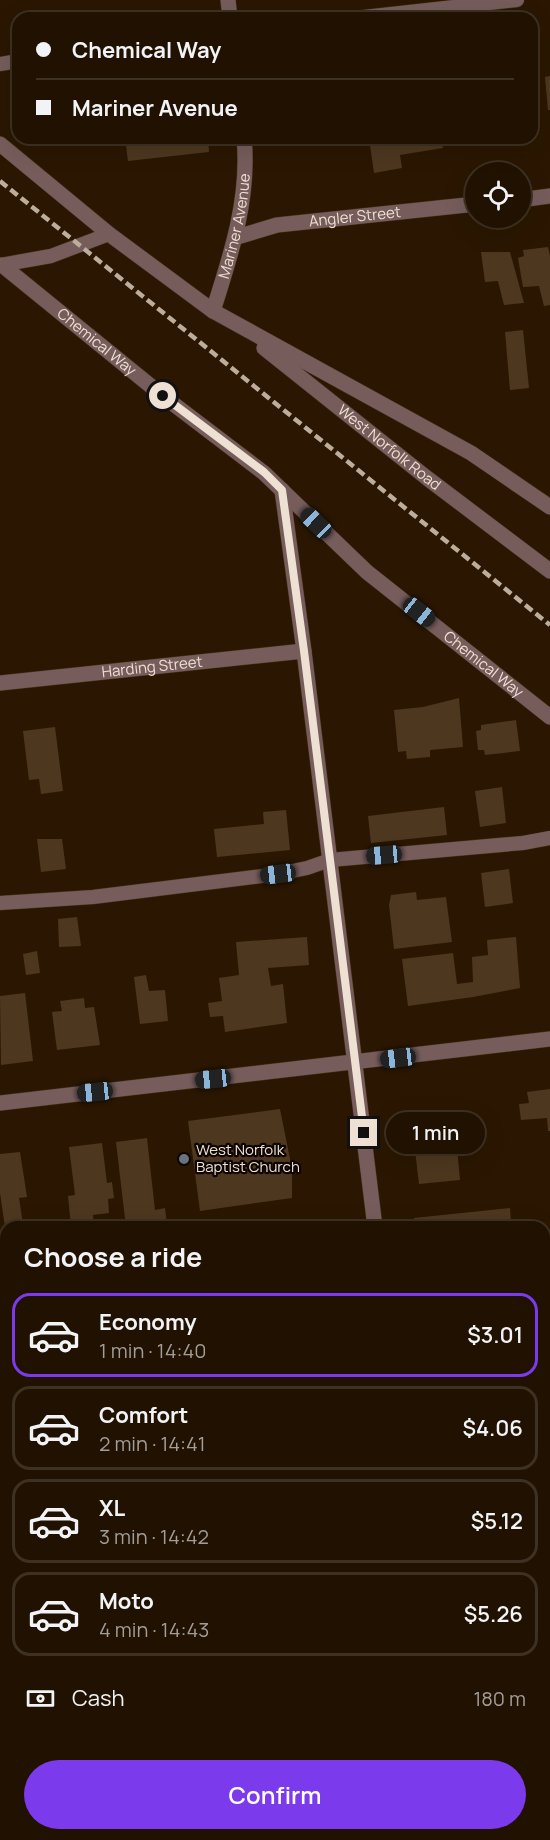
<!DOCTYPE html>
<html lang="en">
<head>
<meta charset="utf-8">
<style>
  :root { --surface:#201101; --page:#2d1f10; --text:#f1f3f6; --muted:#a29d99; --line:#3d3123; --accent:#7c3aed }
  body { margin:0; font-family:Manrope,sans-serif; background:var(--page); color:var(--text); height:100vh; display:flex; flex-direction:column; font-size:22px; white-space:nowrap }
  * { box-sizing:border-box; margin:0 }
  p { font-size:20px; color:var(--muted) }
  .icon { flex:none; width:33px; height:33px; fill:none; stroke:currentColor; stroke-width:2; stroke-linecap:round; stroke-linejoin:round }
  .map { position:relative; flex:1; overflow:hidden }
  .drawer { position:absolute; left:0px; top:1221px; width:550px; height:620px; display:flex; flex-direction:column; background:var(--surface); border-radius:18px 18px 0 0; box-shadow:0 6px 24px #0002,0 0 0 2px var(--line) }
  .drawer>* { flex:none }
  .guide { position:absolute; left:12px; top:12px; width:526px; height:132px; border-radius:18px; box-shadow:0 6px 24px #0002,0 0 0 2px var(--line); display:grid; align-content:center; height:132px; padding:0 24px; background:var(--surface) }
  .controls { position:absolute; left:465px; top:162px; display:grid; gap:12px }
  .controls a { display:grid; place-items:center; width:66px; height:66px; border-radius:50%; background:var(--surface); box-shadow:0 6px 24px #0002,0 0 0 2px var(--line); font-size:30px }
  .end { position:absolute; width:27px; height:27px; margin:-14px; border:8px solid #eee0d2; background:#111; box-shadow:0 0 0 3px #111 }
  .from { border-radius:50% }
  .bubble { position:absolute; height:42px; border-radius:21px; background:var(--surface); box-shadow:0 6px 24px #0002,0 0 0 2px var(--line); font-size:20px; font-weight:600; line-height:42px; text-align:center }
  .car { position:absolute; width:18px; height:36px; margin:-18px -9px; border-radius:8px; box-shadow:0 0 4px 2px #0007; background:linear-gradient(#222 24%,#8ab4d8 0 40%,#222 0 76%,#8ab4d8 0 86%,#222 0) }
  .guide b { display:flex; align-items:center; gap:21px; height:57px; font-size:22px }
  .guide b+b { border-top:2px solid var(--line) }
  .guide i { width:15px; height:15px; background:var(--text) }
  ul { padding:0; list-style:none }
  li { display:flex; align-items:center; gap:18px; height:84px; margin:0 12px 9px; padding:0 12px; border:3px solid var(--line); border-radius:18px }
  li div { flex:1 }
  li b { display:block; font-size:22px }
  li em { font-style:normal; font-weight:600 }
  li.current { border-color:var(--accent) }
  li>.icon { width:54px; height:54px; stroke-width:1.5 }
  h2 { padding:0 24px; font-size:27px; line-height:72px }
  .pay { display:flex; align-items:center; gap:15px; height:66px; padding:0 24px; font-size:22px }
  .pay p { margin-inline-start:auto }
  .cta { display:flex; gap:12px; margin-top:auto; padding:12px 24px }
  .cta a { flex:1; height:69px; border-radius:36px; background:var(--accent); color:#fff; font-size:24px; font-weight:600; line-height:69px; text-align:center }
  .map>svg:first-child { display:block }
  .building { fill:#4d371f }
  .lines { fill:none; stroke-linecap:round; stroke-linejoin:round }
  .service-casing { stroke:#46331e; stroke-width:15 }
  .minor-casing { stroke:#46331e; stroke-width:16 }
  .tertiary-casing { stroke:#46331e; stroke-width:16 }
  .service { stroke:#765d5c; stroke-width:14 }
  .minor { stroke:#765d5c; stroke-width:15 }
  .tertiary { stroke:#765d5c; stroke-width:15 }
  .rail { stroke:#bdad9d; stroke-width:4.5; stroke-dasharray:9 4.5; stroke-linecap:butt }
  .route { stroke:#eee0d2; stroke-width:8 }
  .worship-dot { fill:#6b7280; stroke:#0d0501; stroke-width:2 }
  .labels { text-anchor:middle; stroke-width:4.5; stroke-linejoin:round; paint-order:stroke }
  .street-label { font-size:15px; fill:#eee0d2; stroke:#0d0501 }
  .poi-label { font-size:15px; fill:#eee0d2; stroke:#0d0501; text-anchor:start }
</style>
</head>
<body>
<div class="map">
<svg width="550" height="1840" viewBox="0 0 550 1840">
  <rect width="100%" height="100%" fill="#2b1701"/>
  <g class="building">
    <polygon points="550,76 550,110 548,110 545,77"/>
    <polygon points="125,138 208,138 209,152 128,161"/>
    <polygon points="369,138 441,138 443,148 400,155 402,168 374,173"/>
    <polygon points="548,247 550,256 550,305 544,306 539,286 523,287 518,258 524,256 523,250"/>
    <polygon points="481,252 510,252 524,303 504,305 498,281 485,282"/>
    <polygon points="523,330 529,388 510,390 505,332"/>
    <polygon points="459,698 463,747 430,750 430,757 407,759 406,751 398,752 394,710 423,707"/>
    <polygon points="516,720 520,751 485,755 484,750 478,750 476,731 481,730 481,725"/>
    <polygon points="55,727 63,791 41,794 39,779 29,780 23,731"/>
    <polygon points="502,787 506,823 480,827 475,791"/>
    <polygon points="444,807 447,835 371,843 368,816"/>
    <polygon points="286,810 290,850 217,857 214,829 264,824 263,812"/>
    <polygon points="37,839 62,839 66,869 41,872"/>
    <polygon points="509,869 513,903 485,907 481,873"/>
    <polygon points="416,892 417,900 446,897 452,942 394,949 389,905 391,895"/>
    <polygon points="77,917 81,946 59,947 58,919"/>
    <polygon points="307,937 309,965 268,968 271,986 283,984 287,1023 225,1032 223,1016 210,1017 208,1003 222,1001 219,978 239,975 236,942"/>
    <polygon points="516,937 520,988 473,997 408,1006 402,959 453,953 457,984 473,982 472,957 488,955 487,940"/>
    <polygon points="37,951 40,973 26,975 23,954"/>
    <polygon points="146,975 149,991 165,990 168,1021 140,1024 134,977"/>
    <polygon points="25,993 33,1061 1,1065 0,996"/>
    <polygon points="84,998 85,1008 94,1007 100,1045 57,1050 52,1012 62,1011 60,1001"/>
    <polygon points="550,1089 550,1131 548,1131 547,1118 521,1120 519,1104 529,1103 527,1092"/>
    <polygon points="280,1109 292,1169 292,1198 200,1211 188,1121"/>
    <polygon points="456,1137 460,1180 419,1184 414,1142"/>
    <polygon points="147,1138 155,1210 165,1208 167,1225 126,1227 116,1142"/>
    <polygon points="102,1143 107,1183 112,1182 114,1198 108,1199 109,1213 93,1215 94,1227 71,1227 68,1196 75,1195 69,1147"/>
    <polygon points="20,1152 27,1197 19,1198 23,1224 5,1227 0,1193 0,1154"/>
    <polygon points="510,1208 511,1222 501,1223 492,1227 415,1227 414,1218"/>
    <polygon points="0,1274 6,1274 6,1292 0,1293"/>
    <polygon points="544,1324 550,1324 550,1353 544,1354"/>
    <polygon points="6,1417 6,1451 0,1451 0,1418"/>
    <polygon points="550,1571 550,1590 544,1591 544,1572"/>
    <polygon points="6,1706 6,1761 0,1762 0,1707"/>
    <polygon points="550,1709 550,1763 544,1763 544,1710"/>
  </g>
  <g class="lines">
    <defs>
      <g id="service">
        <polyline points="355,18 517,0"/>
        <polyline points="0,64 18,61"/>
        <polyline points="0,265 51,256 109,234"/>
        <polyline points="0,903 93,897 278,874 307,868 330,860 523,843 550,838"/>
        <polyline points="544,1672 550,1671"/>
        <polyline points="153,1834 154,1840"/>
      </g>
      <g id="minor">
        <polyline points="228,0 230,18"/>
        <polyline points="520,200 550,196"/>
        <path id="s1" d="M237,237L277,225L476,204"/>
        <path id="s2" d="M2,265L163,396L264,473L367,572L550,717"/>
        <path id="s3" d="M213,311C231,255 250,197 244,138"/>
        <polyline points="282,490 304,651 375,1227"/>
        <path id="s4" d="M0,683L304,651"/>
        <polyline points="0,1103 550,1039"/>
        <polyline points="544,1468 550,1467"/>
        <polyline points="0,1527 6,1527"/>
        <polyline points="441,1834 441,1840"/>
      </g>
      <g id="tertiary">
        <polyline points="0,144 109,234 213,311 471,453 550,507"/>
        <path id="s5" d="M264,348L427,478L550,571"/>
      </g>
    </defs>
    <use href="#service" class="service-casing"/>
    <use href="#minor" class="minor-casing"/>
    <use href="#tertiary" class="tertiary-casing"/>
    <use href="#service" class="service"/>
    <use href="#minor" class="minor"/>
    <use href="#tertiary" class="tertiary"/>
    <polyline class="rail" points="0,181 550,625"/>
  </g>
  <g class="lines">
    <polyline class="route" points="163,396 264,472 282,490 304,651 364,1133"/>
  </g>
  <circle class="worship-dot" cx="184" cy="1159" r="6"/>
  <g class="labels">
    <g class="street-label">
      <text dy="5" stroke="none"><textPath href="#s1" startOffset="120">Angler Street</textPath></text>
      <text dy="5" stroke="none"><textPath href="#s3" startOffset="88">Mariner Avenue</textPath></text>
      <text dy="5" stroke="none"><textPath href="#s2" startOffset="122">Chemical Way</textPath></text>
      <text dy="5" stroke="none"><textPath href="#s5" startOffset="160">West Norfolk Road</textPath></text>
      <text dy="5" stroke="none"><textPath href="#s2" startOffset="626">Chemical Way</textPath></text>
      <text dy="5" stroke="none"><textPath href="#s4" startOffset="153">Harding Street</textPath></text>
    </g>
    <g class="poi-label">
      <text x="196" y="1155">West Norfolk<tspan x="196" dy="17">Baptist Church</tspan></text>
    </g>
  </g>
</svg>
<div class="controls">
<a><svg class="icon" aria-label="locate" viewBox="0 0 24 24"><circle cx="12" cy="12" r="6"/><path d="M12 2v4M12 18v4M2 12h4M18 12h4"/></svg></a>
</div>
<i class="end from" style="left:163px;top:396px"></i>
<i class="end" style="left:364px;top:1133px"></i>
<div class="bubble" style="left:386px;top:1112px;width:99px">1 min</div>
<i class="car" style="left:316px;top:523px;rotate:314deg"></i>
<i class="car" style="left:419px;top:612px;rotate:128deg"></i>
<i class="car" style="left:384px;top:855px;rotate:265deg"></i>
<i class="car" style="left:278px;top:874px;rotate:263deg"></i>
<i class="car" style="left:398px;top:1058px;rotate:263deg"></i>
<i class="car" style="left:213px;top:1079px;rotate:264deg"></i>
<i class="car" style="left:95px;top:1092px;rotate:264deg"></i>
<div class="guide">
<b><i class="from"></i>Chemical Way</b>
<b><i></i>Mariner Avenue</b>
</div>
<section class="drawer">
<h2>Choose a ride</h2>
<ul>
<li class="current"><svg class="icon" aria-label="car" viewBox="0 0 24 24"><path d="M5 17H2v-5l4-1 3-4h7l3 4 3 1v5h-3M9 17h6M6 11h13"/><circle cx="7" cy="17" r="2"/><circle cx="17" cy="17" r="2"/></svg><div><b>Economy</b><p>1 min · 14:40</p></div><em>$3.01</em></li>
<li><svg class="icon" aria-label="car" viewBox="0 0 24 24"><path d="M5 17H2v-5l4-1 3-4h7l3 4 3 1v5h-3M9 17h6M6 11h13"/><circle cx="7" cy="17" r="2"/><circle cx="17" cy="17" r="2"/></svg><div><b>Comfort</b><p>2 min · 14:41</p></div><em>$4.06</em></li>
<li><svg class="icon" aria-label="car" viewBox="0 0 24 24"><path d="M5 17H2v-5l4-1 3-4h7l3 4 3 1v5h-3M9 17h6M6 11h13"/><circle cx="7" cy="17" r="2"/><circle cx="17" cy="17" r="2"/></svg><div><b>XL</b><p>3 min · 14:42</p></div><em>$5.12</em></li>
<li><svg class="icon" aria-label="car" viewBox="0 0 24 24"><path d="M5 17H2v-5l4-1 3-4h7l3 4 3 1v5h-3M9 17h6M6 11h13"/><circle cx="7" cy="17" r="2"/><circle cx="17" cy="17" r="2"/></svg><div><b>Moto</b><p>4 min · 14:43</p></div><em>$5.26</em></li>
</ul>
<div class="pay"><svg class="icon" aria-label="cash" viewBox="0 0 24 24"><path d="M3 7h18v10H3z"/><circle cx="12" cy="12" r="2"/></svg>Cash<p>180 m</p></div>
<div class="cta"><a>Confirm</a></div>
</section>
</div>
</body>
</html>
